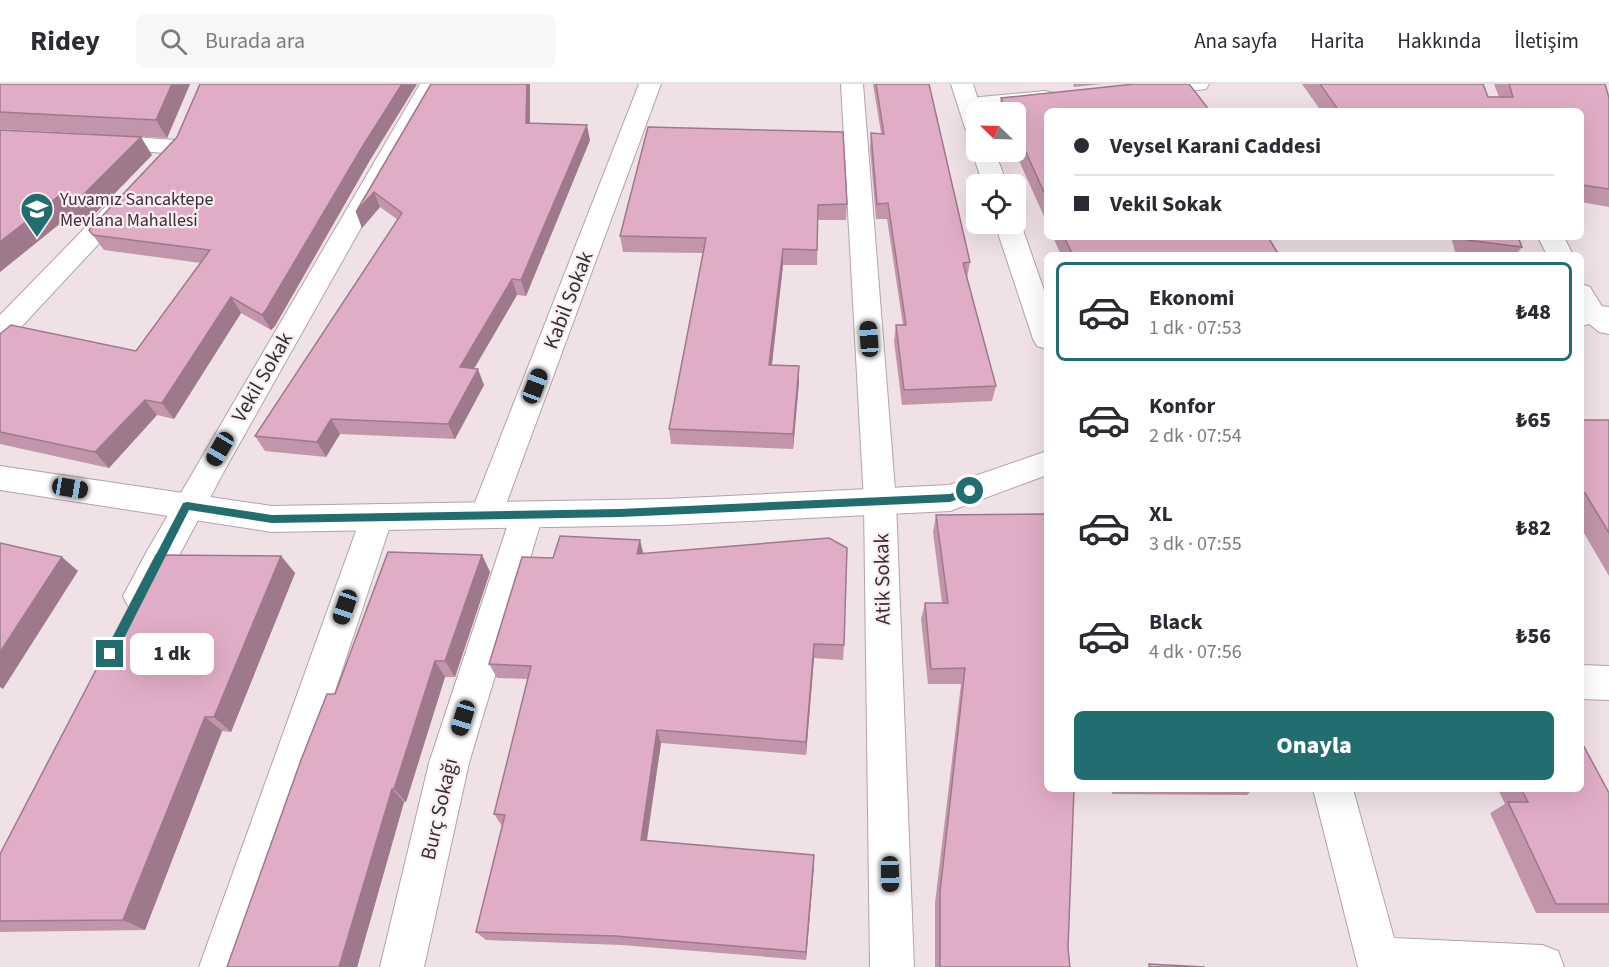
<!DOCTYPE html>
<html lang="tr">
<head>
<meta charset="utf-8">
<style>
  :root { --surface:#fff; --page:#f7f7f7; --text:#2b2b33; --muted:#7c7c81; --line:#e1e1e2; --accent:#216d70 }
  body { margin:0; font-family:"Source Sans 3",sans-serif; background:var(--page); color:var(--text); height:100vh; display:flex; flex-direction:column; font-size:22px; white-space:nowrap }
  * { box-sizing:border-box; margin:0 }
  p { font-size:20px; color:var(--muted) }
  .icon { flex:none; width:33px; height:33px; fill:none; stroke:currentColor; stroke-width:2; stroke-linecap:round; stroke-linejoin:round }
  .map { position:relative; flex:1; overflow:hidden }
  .details { position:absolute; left:1044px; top:168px; width:540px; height:540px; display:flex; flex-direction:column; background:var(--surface); border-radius:9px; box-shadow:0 6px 24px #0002 }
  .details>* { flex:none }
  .banner { position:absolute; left:1044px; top:24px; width:540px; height:132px; border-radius:9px; box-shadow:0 6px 24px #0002; display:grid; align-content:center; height:132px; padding:0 30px; background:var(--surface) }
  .needle { width:39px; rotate:293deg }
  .buttons { position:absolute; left:966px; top:18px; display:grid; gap:12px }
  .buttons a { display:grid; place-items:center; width:60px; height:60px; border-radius:9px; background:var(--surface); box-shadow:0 6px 24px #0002; font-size:30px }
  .end { position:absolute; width:27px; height:27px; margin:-14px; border:8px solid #216d70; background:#fff; box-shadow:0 0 0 3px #fff }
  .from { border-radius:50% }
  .bubble { position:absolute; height:42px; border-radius:9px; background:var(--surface); box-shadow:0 6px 24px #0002; font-size:20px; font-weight:800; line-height:42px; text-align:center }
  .car { position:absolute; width:18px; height:36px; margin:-18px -9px; border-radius:8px; box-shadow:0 0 4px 2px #0007; background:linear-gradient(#222 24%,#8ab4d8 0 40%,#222 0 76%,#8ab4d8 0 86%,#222 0) }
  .banner b { display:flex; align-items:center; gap:21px; height:57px; font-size:22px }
  .banner b+b { border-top:2px solid var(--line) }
  .banner i { width:15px; height:15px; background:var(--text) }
  ul { padding:10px 0 0; list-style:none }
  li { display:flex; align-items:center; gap:18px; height:99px; margin:0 12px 9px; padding:0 18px; border:3px solid transparent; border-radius:9px }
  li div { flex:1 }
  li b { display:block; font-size:22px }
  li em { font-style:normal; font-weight:800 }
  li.current { border-color:var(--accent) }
  li>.icon { width:54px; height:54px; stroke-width:1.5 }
  .cta { display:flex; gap:12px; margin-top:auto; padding:12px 30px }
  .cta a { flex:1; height:69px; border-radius:9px; background:var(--accent); color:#fff; font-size:24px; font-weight:800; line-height:69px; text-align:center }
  header { display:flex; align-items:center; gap:36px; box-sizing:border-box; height:84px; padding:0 30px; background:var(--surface); border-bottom:2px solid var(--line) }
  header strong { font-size:28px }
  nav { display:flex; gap:33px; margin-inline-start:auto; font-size:21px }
  .search { width:420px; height:54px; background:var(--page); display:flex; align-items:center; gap:15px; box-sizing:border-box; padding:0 21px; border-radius:9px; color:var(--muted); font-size:22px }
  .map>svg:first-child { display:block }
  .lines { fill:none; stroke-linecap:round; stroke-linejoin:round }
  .minor-casing { stroke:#b1a3a9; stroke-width:2 }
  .tertiary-casing { stroke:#b1a3a9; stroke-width:2 }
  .secondary-casing { stroke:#b1a3a9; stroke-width:2 }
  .minor { fill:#fff; fill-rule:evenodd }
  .tertiary { fill:#fff; fill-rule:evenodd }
  .secondary { fill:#fff; fill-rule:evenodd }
  .wall { fill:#c295aa }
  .shaded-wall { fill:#9e798b }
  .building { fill:#e1adc6; stroke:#9e798b; stroke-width:1.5 }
  .route { fill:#216d70 }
  .labels { text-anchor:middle; stroke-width:4.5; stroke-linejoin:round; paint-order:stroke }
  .far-poi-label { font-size:18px; fill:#363033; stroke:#fdeef5; text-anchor:start }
  .street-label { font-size:21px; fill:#363033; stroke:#fdeef5 }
</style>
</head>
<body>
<header>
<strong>Ridey</strong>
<div class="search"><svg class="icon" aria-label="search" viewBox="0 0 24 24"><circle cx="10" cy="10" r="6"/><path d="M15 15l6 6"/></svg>Burada ara</div>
<nav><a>Ana sayfa</a><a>Harita</a><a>Hakkında</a><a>İletişim</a></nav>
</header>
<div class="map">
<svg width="1609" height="883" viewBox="0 0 1609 883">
  <rect width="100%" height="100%" fill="#f0e1e7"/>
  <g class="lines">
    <defs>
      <g id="minor">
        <polygon points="420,0 442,0 228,380 152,522 140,527 128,522 123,512 147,467"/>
        <polygon points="639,0 661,0 502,431 498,440 486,444 474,440 470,431"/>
        <polygon points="841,0 863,0 896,418 914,883 870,883 864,418"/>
        <polygon points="1136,0 1209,0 1206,5 1198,6 1144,11 1136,10 1133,5"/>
        <polygon points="1045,7 1053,9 1056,14 1053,19 969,28 961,26 958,21 961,16 969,14"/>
        <polygon points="101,51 176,56 184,58 187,63 184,68 176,70 93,63 90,58 93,53"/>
        <polygon points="123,112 132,114 135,119 132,124 10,255 0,257 0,231 114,114"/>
        <polygon points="1538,153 1564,153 1573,171 1547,171"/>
        <polygon points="1581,200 1590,203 1603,224 1609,228 1609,250 1599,248 1581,233"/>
        <polygon points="527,418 539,422 543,431 469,679 424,883 380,883 429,679 511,431 515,422"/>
        <polygon points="377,420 389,424 393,433 243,883 199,883 361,433 365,424"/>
        <polygon points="1581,581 1609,582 1609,616 1581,615"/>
        <polygon points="1313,705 1353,705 1394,854 1542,861 1558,867 1564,883 1358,883"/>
      </g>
      <g id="tertiary">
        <polygon points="951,0 973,0 982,28 976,28 976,51 968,49 965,44"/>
        <polygon points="976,63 976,68 995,68 1007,100 983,100 972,68"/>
        <polygon points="1016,134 1021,140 1047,215 1047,265 1037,262 1033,255 995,140 1016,140"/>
      </g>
      <g id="secondary">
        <polygon points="1593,221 1609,223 1609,241 1593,239 1581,242 1581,224"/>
        <polygon points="1047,367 1047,391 950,427 666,441 272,448 0,406 0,382 272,422 666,415 949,401"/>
      </g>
    </defs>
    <use href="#minor" class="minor-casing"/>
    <use href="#tertiary" class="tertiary-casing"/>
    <use href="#secondary" class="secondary-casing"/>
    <use href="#minor" class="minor"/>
    <use href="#tertiary" class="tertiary"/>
    <use href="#secondary" class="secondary"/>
  </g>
  <g class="wall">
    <polygon points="0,0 190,0 167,54 0,45"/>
    <polygon points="200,0 417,0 370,76 275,242 271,246 241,229 174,335 157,331 109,384 0,360 0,250 136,267 201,179 104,166 89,146 177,53"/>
    <polygon points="431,0 530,0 530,39 590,56 526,212 517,211 474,285 484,301 455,355 340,350 326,373 265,367 255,352 398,136 380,123 362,144 356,128"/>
    <polygon points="873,0 929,0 970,178 967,194 996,302 992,317 902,321 894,257 896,241 903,241 887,135 876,135 870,64 871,49 881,49"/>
    <polygon points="1073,0 1102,0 1074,3"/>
    <polygon points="1302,0 1483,0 1488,13 1499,13 1494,0 1605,0 1609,14 1609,123 1581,118 1581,27 1321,27"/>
    <polygon points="1001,14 1047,27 1047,139 1015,68 1016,28 998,28"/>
    <polygon points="648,43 847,120 846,136 818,136 817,181 783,181 772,281 799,298 793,365 671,360 669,345 703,169 623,168 620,152"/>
    <polygon points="0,46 152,71 83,142 73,129 0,188"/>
    <polygon points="1053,153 1268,153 1279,171 1061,171"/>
    <polygon points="1451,153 1518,153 1522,163 1516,171 1456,171"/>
    <polygon points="1581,336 1609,336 1609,492 1581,444"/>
    <polygon points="936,431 1047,705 1075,705 1074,707 1068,864 1070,883 935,883 935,819 961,600 928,600 921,535 925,519 942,519 933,448"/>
    <polygon points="643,470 844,561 843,576 814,574 806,671 661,659 647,757 814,782 806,876 621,861 486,856 476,848 502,742 494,730 528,595 497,594 489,580 553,474"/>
    <polygon points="482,471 490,488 455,593 445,593 406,718 404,718 357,883 335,610"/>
    <polygon points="281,472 295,489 231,648 222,647 145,846 0,848 0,770"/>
    <polygon points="1112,705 1253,705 1247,711 1112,710"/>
    <polygon points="1498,705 1581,705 1609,709 1609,829 1536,829 1490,729 1505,720"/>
  </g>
  <g class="shaded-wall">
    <polygon points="172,0 190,0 167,54 156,36"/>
    <polygon points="402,0 417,0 370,76 275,242 271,246 262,231 364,60"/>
    <polygon points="527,0 530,0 530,55 526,39"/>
    <polygon points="587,41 590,56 526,212 521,196"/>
    <polygon points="141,53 152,71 83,142 70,124"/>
    <polygon points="374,108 380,123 362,144 356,128"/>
    <polygon points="60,111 73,129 0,188 0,158"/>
    <polygon points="783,165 783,181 770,296 769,281"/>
    <polygon points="512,195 517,211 466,298 460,283"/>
    <polygon points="231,213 241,229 174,335 162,319"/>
    <polygon points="799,282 799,298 793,365 793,350"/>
    <polygon points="478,285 484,301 455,355 448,340"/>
    <polygon points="145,316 157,331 109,384 95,368"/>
    <polygon points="331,335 340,350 326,373 317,358"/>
    <polygon points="640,456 644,472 637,470"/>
    <polygon points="482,471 490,488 455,593 445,577"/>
    <polygon points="281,472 295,489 231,648 214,633"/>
    <polygon points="62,473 78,487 3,605 0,603 0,568"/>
    <polygon points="814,560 814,574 806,671 806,658"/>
    <polygon points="435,577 445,593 406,718 394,705"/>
    <polygon points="205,633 222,647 145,846 123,836"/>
    <polygon points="657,646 661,659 645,767 641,756"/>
    <polygon points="392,705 404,718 357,883 339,883"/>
    <polygon points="814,771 814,782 806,876 806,868"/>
  </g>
  <g class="building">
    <polygon points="0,0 172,0 156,36 0,28"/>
    <polygon points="200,0 402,0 364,60 266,226 262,231 231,213 162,319 145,316 95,368 0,348 0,250 11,241 136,267 210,166 93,151 89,146 177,53"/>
    <polygon points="431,0 527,0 526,39 587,41 521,196 512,195 460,283 478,285 448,340 331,335 317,358 255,352 402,129 374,108 356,128"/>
    <polygon points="876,0 929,0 970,178 963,179 996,302 904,306 896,241 906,241 888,119 877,120 871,49 884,50"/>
    <polygon points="1135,0 1189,0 1210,27 1047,27 1047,115 1016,46 1016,28 1007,28 1001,14"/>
    <polygon points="1320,0 1483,0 1488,13 1513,13 1509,0 1605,0 1609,14 1609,105 1582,101 1581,27 1339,27"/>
    <polygon points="648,43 843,48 847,120 818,121 817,166 783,165 769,281 799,282 793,350 669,345 706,154 620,152"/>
    <polygon points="0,46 141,53 70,124 60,111 0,158"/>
    <polygon points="1064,153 1268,153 1279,171 1073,171"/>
    <polygon points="1466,153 1518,153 1522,163 1467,156"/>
    <polygon points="1581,336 1609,336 1609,449 1585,409 1581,409"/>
    <polygon points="1047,430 1047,705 1074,705 1068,864 1070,883 940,883 940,808 965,584 931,585 925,519 948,519 936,431"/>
    <polygon points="560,452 640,456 637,470 829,454 847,464 844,561 814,560 806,658 657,646 641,756 814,771 806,868 615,852 476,848 505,731 494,730 531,582 489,580 522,473 553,474"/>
    <polygon points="0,459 62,473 0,568"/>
    <polygon points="388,468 482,471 445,577 435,577 394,705 392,705 339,883 227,883 301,676 327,610 335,610"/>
    <polygon points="156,471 281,472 214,633 205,633 123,836 0,837 0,770"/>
    <polygon points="1581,657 1609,709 1609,820 1556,820 1508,718 1528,718 1521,705 1581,705"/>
    <polygon points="1149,880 1205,883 1149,883"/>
  </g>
  <polygon class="route" points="970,403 973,404 973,410 950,418 620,433 272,439 189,426 114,574 110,575 104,570 183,419 187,418 272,431 620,425 950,410"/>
  <defs>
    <symbol id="school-pin" viewBox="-11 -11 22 30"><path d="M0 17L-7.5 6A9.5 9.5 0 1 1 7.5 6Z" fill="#216d70" stroke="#fdeef5"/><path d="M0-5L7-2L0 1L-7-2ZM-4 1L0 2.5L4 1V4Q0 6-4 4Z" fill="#fff"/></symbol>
  </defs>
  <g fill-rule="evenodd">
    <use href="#school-pin" x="18" y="106" width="38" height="52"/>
  </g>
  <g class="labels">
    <g class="far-poi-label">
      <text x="60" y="121">Yuvamız Sancaktepe<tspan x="60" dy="21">Mevlana Mahallesi</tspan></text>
    </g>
    <g class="street-label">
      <text transform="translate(568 216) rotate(-69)" y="7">Kabil Sokak</text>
      <text transform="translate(262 293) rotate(-60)" y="7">Vekil Sokak</text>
      <text transform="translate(882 495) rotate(-91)" y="7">Atik Sokak</text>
      <text transform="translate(439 725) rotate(-77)" y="7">Burç Sokağı</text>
    </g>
  </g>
</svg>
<div class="buttons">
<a><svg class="needle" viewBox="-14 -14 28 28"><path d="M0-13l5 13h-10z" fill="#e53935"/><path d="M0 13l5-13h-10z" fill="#7c7c81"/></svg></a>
<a><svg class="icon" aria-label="locate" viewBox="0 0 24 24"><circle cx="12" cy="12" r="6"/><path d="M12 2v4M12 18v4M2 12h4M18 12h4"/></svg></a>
</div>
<i class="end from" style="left:970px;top:407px"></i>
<i class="end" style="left:110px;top:570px"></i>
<div class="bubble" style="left:130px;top:549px;width:84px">1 dk</div>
<i class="car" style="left:869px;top:255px;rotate:356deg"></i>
<i class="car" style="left:535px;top:302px;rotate:21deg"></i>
<i class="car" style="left:220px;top:365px;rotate:210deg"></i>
<i class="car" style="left:70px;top:404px;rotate:99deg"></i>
<i class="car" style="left:345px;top:523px;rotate:199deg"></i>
<i class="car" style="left:463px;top:634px;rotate:197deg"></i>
<i class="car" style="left:890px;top:790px;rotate:179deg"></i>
<div class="banner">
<b><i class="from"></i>Veysel Karani Caddesi</b>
<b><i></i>Vekil Sokak</b>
</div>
<section class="details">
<ul>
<li class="current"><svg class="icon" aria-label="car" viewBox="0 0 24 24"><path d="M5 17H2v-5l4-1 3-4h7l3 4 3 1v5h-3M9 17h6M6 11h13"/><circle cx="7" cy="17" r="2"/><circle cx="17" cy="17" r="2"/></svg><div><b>Ekonomi</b><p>1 dk · 07:53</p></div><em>₺48</em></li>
<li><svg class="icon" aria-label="car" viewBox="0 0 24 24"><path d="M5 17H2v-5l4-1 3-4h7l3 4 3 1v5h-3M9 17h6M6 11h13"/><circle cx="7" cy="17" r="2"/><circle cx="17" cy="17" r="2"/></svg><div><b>Konfor</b><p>2 dk · 07:54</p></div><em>₺65</em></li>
<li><svg class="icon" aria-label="car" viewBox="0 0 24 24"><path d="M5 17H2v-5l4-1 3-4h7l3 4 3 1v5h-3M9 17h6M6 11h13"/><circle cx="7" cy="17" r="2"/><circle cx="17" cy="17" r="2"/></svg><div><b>XL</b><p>3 dk · 07:55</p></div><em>₺82</em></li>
<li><svg class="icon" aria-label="car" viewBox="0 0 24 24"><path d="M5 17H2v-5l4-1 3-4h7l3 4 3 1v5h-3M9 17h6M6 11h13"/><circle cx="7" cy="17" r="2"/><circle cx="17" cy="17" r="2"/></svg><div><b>Black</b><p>4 dk · 07:56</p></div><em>₺56</em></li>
</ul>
<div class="cta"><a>Onayla</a></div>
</section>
</div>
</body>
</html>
